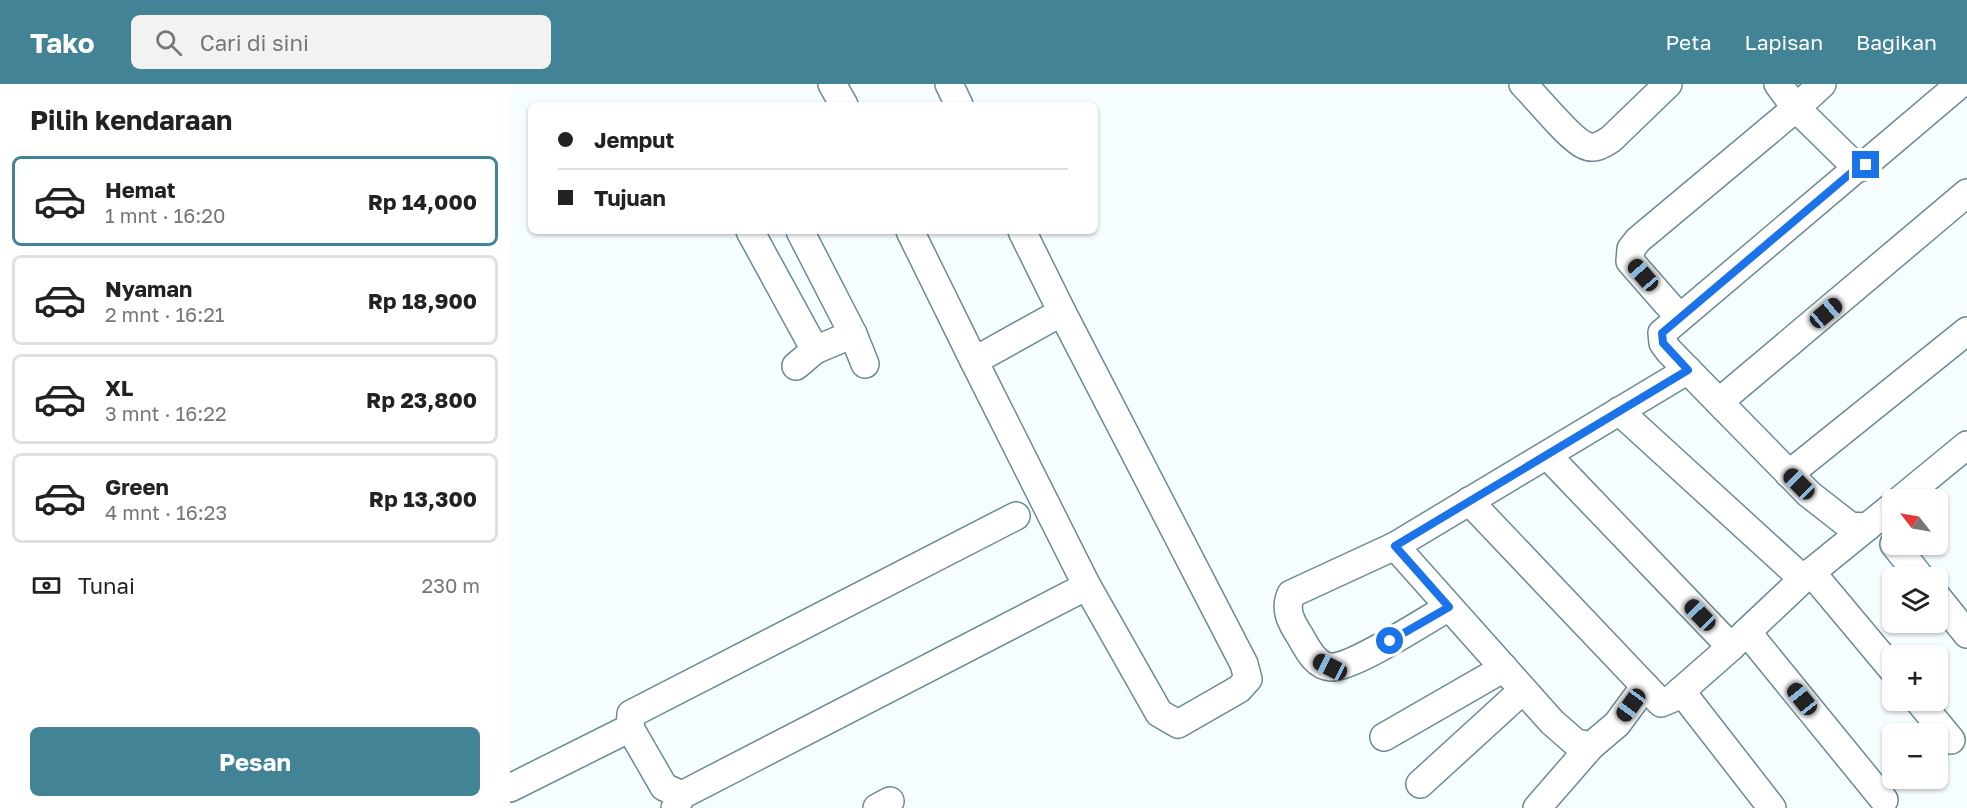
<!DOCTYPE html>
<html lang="id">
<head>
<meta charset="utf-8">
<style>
  :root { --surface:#fff; --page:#f2f2f2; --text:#222; --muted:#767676; --line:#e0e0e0; --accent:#428496 }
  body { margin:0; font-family:"Golos Text",sans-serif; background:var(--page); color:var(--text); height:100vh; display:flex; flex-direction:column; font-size:22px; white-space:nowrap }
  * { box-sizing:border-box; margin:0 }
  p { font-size:20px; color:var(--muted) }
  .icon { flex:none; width:33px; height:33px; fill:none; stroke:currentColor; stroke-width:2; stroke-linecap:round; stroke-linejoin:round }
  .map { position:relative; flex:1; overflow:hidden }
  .panel { display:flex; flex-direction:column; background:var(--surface); width:510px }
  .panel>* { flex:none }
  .banner { position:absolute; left:18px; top:18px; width:570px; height:132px; border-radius:9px; box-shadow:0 2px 4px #0004; display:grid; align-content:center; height:132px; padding:0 30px; background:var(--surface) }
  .needle { width:39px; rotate:301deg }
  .fabs { position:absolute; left:1372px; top:405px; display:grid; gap:12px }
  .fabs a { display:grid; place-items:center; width:66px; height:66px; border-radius:9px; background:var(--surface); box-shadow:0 2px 4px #0004; font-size:30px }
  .end { position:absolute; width:27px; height:27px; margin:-14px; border:8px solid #1a73e8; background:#fff; box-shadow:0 0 0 3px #fff }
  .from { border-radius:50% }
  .car { position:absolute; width:18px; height:36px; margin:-18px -9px; border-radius:8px; box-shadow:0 0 4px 2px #0007; background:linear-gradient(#222 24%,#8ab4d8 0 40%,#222 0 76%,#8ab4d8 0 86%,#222 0) }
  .banner b { display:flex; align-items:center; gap:21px; height:57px; font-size:22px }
  .banner b+b { border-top:2px solid var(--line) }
  .banner i { width:15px; height:15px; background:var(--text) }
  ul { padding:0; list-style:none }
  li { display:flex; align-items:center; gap:18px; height:90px; margin:0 12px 9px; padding:0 18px; border:3px solid var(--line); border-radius:9px }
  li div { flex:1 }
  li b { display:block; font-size:22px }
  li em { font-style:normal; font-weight:700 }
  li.current { border-color:var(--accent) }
  li>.icon { width:54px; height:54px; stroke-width:1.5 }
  h2 { padding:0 30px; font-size:27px; line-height:72px }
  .pay { display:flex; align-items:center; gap:15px; height:66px; padding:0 30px; font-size:22px }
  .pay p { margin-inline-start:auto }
  .primary-button { display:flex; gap:12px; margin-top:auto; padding:12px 30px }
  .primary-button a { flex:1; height:69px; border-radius:9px; background:var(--accent); color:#fff; font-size:24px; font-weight:700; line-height:69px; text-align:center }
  header { display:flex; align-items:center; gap:36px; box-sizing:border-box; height:84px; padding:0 30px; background:var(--accent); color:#fff }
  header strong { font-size:28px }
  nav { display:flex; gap:33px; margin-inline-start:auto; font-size:21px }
  .search { width:420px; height:54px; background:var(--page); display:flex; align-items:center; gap:15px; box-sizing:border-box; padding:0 21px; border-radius:9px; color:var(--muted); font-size:22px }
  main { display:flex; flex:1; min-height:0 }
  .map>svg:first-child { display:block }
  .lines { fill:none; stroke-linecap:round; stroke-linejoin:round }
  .minor-casing { stroke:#6d8a93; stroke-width:30 }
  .minor { stroke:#fff; stroke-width:27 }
  .route { stroke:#1a73e8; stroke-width:8 }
</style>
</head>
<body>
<header>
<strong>Tako</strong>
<div class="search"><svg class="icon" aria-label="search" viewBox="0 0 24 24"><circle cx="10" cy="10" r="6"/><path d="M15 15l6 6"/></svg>Cari di sini</div>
<nav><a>Peta</a><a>Lapisan</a><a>Bagikan</a></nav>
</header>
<main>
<section class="panel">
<h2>Pilih kendaraan</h2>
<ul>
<li class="current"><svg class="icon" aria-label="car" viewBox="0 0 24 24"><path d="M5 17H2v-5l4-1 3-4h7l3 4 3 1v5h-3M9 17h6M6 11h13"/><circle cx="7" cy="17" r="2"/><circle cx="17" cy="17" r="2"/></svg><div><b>Hemat</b><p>1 mnt · 16:20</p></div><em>Rp 14,000</em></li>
<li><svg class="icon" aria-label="car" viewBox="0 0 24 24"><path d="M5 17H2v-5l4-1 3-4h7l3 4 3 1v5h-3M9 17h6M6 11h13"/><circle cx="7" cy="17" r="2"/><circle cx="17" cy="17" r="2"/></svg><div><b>Nyaman</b><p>2 mnt · 16:21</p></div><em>Rp 18,900</em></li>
<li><svg class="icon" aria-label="car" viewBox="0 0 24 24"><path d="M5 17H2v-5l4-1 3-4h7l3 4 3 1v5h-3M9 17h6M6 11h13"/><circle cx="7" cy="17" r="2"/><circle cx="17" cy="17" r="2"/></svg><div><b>XL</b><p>3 mnt · 16:22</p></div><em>Rp 23,800</em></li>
<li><svg class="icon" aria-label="car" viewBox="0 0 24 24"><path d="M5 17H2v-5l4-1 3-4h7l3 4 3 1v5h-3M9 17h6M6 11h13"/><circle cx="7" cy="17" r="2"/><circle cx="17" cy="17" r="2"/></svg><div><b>Green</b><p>4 mnt · 16:23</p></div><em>Rp 13,300</em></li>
</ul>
<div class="pay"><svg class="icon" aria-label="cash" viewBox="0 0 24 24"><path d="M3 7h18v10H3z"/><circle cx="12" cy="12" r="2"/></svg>Tunai<p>230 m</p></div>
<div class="primary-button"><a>Pesan</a></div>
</section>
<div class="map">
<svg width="1457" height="724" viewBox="0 0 1457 724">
  <rect width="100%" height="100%" fill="#f6fdfe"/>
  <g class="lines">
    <defs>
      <g id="minor">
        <polyline points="322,0 334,21"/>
        <polyline points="439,0 449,21"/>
        <path d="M1013,0C1027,14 1059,54 1074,61C1084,66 1092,61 1101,55L1158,0"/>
        <polyline points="1268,0 1286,24 1344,81 1352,83 1450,0"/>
        <polyline points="1348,83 1152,249 1153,259 1159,267 1299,410 1340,442 1357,443 1383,422"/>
        <polyline points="240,147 305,266 286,282"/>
        <polyline points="290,147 343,250 305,266"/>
        <polyline points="400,147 464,277 552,228 512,147"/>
        <polyline points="552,228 734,580 738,595 729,605 668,640 649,629 577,502"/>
        <polyline points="1169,233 1120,177 1121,165 1128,156 1286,24 1312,0"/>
        <polyline points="343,250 355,280"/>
        <polyline points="1209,318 1457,109"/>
        <polyline points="1109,327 1293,495"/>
        <polyline points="1037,371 1221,563"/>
        <polyline points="1279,390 1457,247"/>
        <polyline points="1390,416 1457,361"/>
        <polyline points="959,417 1151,619 1163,614 1221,563 1293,495 1357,443"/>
        <polyline points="1384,460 1411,494"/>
        <polyline points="885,462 1042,638 1066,659 1081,662 1107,640 1135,602"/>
        <polyline points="1301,488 1383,586"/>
        <polyline points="1428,514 1457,550"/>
        <path d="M939,523C916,536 843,584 821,583C805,582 797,564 790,552C781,538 774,526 781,510L885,462L1178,286"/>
        <polyline points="1237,548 1374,716"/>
        <polyline points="1171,607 1262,724"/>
        <polyline points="1408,616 1441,656"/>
        <polyline points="120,644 154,703 172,711"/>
        <polyline points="874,653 994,584"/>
        <polyline points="910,700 1013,606"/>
        <polyline points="0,704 120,644 121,630 506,432"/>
        <polyline points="165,724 172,711 577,502 464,277"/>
        <polyline points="367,724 380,717"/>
        <polyline points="1027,724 1081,662"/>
      </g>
    </defs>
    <use href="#minor" class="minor-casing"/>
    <use href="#minor" class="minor"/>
  </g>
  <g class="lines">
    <polyline class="route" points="880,557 939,523 885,462 1178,286 1153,259 1152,249 1348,83 1356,81"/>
  </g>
</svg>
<div class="fabs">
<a><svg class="needle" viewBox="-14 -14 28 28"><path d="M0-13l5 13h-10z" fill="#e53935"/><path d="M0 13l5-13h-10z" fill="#767676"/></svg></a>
<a><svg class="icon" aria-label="layers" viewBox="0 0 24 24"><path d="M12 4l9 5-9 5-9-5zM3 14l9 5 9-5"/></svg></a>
<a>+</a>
<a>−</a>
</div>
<i class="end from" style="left:880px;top:557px"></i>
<i class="end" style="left:1356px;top:81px"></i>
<i class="car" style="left:1133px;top:191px;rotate:319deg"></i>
<i class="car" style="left:1316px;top:229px;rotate:50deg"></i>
<i class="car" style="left:1289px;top:400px;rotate:315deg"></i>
<i class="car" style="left:1190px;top:531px;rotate:316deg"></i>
<i class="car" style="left:820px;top:583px;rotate:297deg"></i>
<i class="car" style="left:1292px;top:615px;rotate:321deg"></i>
<i class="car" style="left:1121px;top:621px;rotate:216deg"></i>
<div class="banner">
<b><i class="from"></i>Jemput</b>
<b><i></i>Tujuan</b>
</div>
</div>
</main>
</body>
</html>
